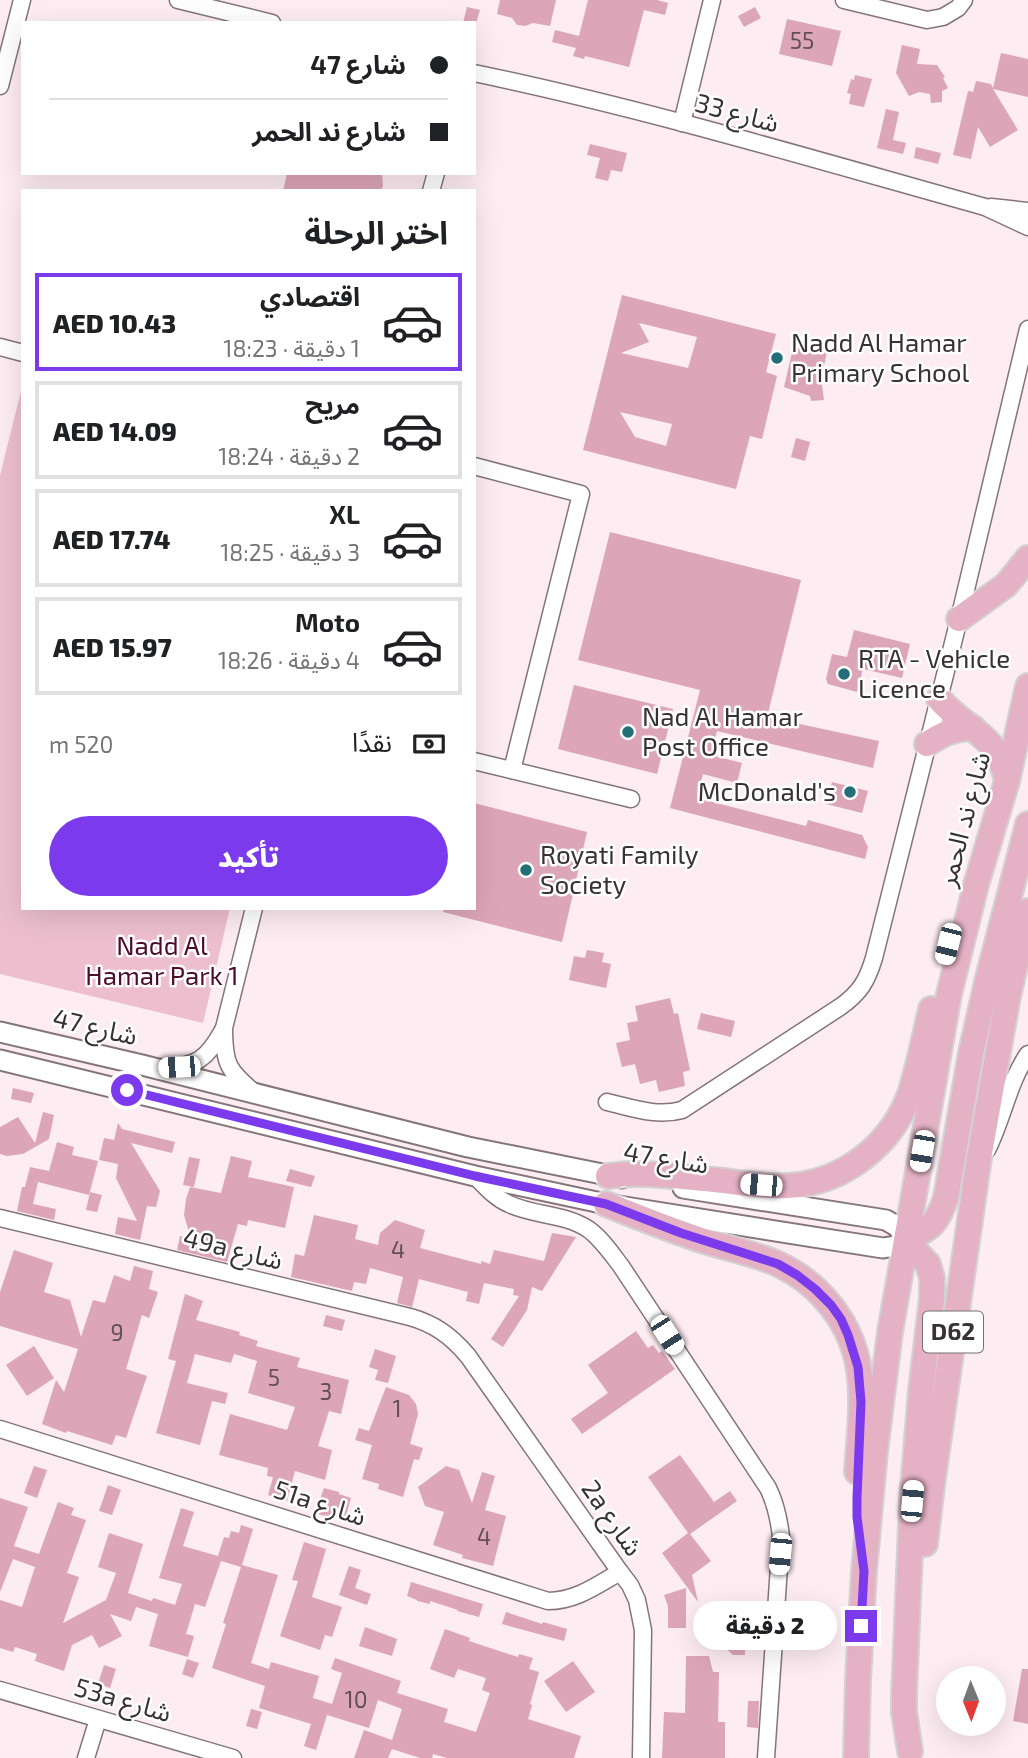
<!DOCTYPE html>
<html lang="ar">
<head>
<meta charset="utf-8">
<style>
  :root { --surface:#fff; --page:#f6f6f6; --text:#202124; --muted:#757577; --line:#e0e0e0; --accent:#7c3aed }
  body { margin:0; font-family:"Exo 2","Noto Sans Arabic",sans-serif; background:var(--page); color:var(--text); direction:rtl; height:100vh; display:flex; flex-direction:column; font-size:26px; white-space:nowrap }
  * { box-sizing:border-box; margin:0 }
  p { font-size:23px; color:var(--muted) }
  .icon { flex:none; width:38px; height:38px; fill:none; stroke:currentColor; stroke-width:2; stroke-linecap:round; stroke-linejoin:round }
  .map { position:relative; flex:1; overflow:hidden; direction:ltr }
  .drawer { position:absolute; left:21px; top:189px; width:455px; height:721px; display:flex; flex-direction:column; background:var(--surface); border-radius:0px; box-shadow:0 7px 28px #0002; direction:rtl }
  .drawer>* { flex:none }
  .guide { position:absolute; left:21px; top:21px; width:455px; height:154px; border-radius:0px; box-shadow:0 7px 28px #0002; direction:rtl; display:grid; align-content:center; height:154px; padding:0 28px; background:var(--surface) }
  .needle { width:46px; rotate:179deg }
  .fabs { position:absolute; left:936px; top:1666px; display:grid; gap:14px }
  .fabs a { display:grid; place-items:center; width:70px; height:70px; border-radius:50%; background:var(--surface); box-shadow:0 7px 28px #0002; font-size:35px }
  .end { position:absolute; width:32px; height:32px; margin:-16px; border:9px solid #7c3aed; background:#fff; box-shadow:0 0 0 4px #fff }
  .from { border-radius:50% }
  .bubble { position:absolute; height:49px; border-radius:24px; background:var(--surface); box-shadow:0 7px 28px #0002; font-size:23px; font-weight:800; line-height:49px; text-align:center; direction:rtl }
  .car { position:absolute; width:21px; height:42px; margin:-21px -10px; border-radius:9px; box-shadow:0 0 5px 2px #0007; background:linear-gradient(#fff 24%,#345 0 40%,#fff 0 76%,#345 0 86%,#fff 0) }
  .guide b { display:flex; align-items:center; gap:24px; height:66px; font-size:26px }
  .guide b+b { border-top:2px solid var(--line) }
  .guide i { width:18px; height:18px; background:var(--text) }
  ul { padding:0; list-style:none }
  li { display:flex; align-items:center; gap:21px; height:98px; margin:0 14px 10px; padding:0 14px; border:4px solid var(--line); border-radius:0px }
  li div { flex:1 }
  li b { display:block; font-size:26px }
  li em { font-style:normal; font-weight:800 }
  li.current { border-color:var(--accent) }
  li>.icon { width:63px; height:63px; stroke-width:1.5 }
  h2 { padding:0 28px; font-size:32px; line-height:84px }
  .pay { display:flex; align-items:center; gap:18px; height:77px; padding:0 28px; font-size:26px }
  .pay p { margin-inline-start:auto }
  .cta { display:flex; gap:14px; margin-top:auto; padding:14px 28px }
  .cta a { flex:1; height:80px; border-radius:42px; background:var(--accent); color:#fff; font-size:28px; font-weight:800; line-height:80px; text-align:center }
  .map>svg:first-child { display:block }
  .green { fill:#edbfce }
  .building { fill:#dda6b8; fill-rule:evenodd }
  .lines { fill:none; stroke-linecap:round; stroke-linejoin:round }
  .minor-casing { stroke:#84757a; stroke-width:19 }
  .tertiary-casing { stroke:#84757a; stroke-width:23 }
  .primary-casing { stroke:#d3d2d2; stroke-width:28 }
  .minor { stroke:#fff; stroke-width:16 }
  .tertiary { stroke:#fff; stroke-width:19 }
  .primary { stroke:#e5b2c5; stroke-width:24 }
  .route { stroke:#7c3aed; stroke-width:9 }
  .poi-dot { fill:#246e77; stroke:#fefefe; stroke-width:2.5 }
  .labels { text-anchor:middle; stroke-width:5; stroke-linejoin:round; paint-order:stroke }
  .number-label { font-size:23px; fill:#624f55 }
  .shield { fill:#fefefe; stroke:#746f71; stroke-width:2 }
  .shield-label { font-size:24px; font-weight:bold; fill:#393234 }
  .street-label { font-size:26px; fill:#393234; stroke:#fefefe }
  .poi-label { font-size:26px; fill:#393234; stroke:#fefefe; text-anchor:start }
  .park-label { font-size:26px; fill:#4d0c2b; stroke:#fefefe }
</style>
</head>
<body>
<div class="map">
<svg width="1028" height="1758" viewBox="0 0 1028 1758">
  <rect width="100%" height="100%" fill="#fdecf1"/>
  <polygon class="green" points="23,383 23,908 230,908 203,1023 0,974 0,475"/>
  <g class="building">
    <polygon points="500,0 556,0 550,26 533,23 525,26 517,25 512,18 497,14"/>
    <polygon points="588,0 657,0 668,3 665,15 644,10 629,67 585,56 584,59 573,56 576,48 552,42 555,30 579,36"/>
    <polygon points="467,7 480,10 476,23 463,23"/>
    <polygon points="755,7 761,18 744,27 738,16"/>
    <polygon points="787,19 841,31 832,66 779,54"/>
    <polygon points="902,45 920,49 917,64 937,65 945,77 943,78 948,88 942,91 942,102 931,103 930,94 919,92 909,96 896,73"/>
    <polygon points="1001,53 1028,59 1028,97 993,89 1018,130 990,147 978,127 971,159 953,155 968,91 973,92 976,81 991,84 993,88"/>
    <polygon points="855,75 872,79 864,107 849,104 851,94 847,93 851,79 854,80"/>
    <polygon points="886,109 899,112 893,140 906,143 903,154 877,148"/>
    <polygon points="590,144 627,153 622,172 611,170 608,181 595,178 600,158 587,155"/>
    <polygon points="916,147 941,153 938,164 914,158"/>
    <polygon points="287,173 382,173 383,186 381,191 283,191"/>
    <path d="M622,295L776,334L766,372L777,376L762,439L750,436L736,489L583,450ZM639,323L697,337L688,368L621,353L649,342ZM620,412L672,424L666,446L635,437Z"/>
    <polygon points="794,344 827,352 821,379 824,400 811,401 810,396 784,387"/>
    <polygon points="796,438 810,442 805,461 791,457"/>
    <polygon points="610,532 801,580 767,717 879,741 873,768 717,731 711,755 742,763 737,783 703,774 697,798 806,826 808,820 862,835 868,847 865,859 670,808 700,690 578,660"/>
    <polygon points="854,630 910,644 902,678 863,669 857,692 828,684 826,679 832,654 847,657"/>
    <polygon points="574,685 673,709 657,774 558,749"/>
    <polygon points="832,782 868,791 862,813 826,804"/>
    <polygon points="474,803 587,832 562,942 443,912 444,908 474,908"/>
    <polygon points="587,950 604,953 602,962 611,964 606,988 569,980 574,956 585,958"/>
    <polygon points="670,998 674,1014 678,1013 690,1070 683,1072 685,1086 659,1092 656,1080 640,1084 635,1064 622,1067 616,1043 630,1040 627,1023 638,1021 635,1006"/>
    <polygon points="701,1013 735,1021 731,1037 697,1029"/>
    <polygon points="13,1088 34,1093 31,1103 11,1099"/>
    <polygon points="43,1112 54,1115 49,1139 23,1154 7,1156 0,1154 0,1127 18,1117 35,1143"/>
    <polygon points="118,1123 122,1129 175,1142 172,1153 131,1143 160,1191 156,1207 147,1206 140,1240 115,1234 118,1217 137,1221 116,1178 118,1164 99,1160 104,1138 114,1140"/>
    <polygon points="57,1142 74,1147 72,1155 98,1161 89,1195 38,1182 33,1204 56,1209 54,1220 17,1211 22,1187 25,1187 30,1167 49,1171"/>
    <polygon points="231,1156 252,1161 248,1177 294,1187 285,1228 248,1220 247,1226 238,1224 227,1262 177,1250 180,1236 191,1239 184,1215 186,1199 190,1187 221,1193"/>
    <polygon points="189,1157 200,1159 194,1187 183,1185"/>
    <polygon points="290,1169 315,1176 311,1187 286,1181"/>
    <polygon points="90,1192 102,1195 97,1212 86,1210"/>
    <polygon points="314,1215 358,1225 355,1239 378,1245 380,1233 395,1220 425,1230 420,1248 481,1264 481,1261 490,1264 494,1250 544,1261 552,1233 576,1237 542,1291 532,1287 527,1310 503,1347 491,1339 519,1296 513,1295 514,1289 484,1283 479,1304 466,1301 468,1292 419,1279 412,1307 397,1303 403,1277 370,1268 366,1284 354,1282 352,1291 291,1277 295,1254 304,1256"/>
    <polygon points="14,1250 53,1263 44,1292 70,1300 81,1337 93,1300 105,1303 114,1275 130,1281 134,1266 153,1271 149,1289 158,1292 149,1318 142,1315 126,1369 147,1376 126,1438 116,1435 112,1445 67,1431 66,1433 42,1424 56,1380 64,1392 78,1349 0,1326 0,1292"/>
    <polygon points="185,1294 203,1301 196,1320 240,1332 239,1335 258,1341 256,1346 300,1358 297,1367 349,1380 341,1414 329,1411 318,1446 332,1450 325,1480 295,1471 287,1501 268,1495 273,1477 267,1476 268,1468 219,1455 230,1414 287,1430 295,1407 248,1393 257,1361 234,1354 231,1363 195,1354 187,1383 228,1393 225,1404 212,1401 200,1445 156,1433 176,1361 168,1359"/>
    <polygon points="326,1315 345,1320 342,1331 323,1326"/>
    <polygon points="636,1331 648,1348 653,1345 659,1353 662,1351 675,1369 582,1434 571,1419 608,1393 588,1365"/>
    <polygon points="34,1346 54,1378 27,1396 6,1365"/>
    <polygon points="375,1349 396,1356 388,1383 375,1380 378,1370 369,1367"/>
    <polygon points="386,1387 409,1395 416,1404 418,1414 410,1444 423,1448 419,1460 414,1459 403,1497 378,1489 379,1484 362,1479 372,1445 355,1440 359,1428 369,1431"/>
    <polygon points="680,1455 714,1502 730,1491 737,1501 690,1534 711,1561 692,1575 698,1602 662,1553 688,1533 648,1477"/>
    <polygon points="34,1466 47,1470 37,1498 24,1493"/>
    <polygon points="446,1466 459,1470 472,1503 482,1472 495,1476 485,1510 506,1516 493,1566 462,1558 463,1555 433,1545 444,1512 425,1506 418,1487"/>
    <polygon points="108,1485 121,1490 112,1515 99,1511"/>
    <polygon points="324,1488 339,1492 339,1494 351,1498 345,1519 332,1515 331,1518 315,1513"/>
    <polygon points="0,1498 28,1507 14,1546 39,1554 58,1502 74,1508 71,1515 86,1520 67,1573 79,1577 63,1623 106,1600 116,1573 98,1567 109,1533 143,1544 128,1593 152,1601 153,1598 175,1605 182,1584 159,1578 181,1508 194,1512 183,1546 218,1556 224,1537 229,1538 231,1531 239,1533 241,1525 253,1529 242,1565 278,1575 251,1663 269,1669 271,1662 319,1676 313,1698 332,1704 342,1673 331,1669 335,1658 401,1681 397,1693 448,1709 444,1722 476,1732 490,1693 482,1690 486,1678 458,1669 454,1678 430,1669 445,1629 470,1638 469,1641 518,1657 519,1654 533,1658 529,1669 539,1672 530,1704 532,1705 528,1719 581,1736 574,1758 447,1758 433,1754 432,1758 420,1758 392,1749 388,1758 354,1758 364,1730 392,1740 402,1709 378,1700 369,1728 327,1715 316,1750 304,1746 311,1724 259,1708 265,1686 212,1668 226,1624 223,1623 241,1567 221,1561 205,1607 195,1604 186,1634 194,1636 188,1657 149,1646 158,1614 136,1607 131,1621 110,1614 122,1636 99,1648 92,1635 72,1645 64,1671 35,1661 37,1654 15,1647 13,1652 0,1648 0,1600 22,1607 35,1567 13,1559 0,1592"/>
    <polygon points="304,1542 326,1549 312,1597 342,1607 332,1637 325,1635 320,1650 280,1636 298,1581 292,1580"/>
    <polygon points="349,1566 361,1570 355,1588 371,1594 367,1605 339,1595"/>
    <polygon points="411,1582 483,1604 479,1617 457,1611 458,1610 430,1601 430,1604 417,1601 417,1600 407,1596"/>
    <polygon points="686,1588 686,1628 668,1628 668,1606 664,1595"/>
    <polygon points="717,1607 741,1609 739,1628 746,1628 745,1655 733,1655 714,1638"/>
    <polygon points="506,1612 542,1624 543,1622 567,1629 564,1641 502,1624"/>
    <polygon points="365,1627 397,1639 392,1656 359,1646"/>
    <polygon points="686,1656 709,1656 713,1672 719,1672 718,1722 725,1722 725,1758 662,1758 664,1712 685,1713"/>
    <polygon points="187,1659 199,1663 193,1678 182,1674"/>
    <polygon points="573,1661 595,1692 566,1712 544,1681"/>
    <polygon points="104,1665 116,1669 110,1688 98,1684"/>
    <polygon points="1022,1669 1028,1669 1028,1724 1013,1721"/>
    <polygon points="748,1701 759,1701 758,1728 747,1727"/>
    <polygon points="251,1709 262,1712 257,1729 246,1726"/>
  </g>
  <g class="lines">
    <defs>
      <g id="minor">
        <polyline points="178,0 272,23"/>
        <polyline points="844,0 927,20 943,17 958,8 964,0"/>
        <path d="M474,73C647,109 816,160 985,207L1028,227"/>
        <polyline points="0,86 22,0"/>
        <polyline points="682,123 712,0"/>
        <polyline points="431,191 436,173"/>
        <polyline points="991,207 1028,211"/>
        <polyline points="0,347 23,353"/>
        <polyline points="474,466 581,494 512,770"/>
        <polyline points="474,761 631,799"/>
        <path d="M254,908L224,1028C224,1064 228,1071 255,1093"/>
        <path d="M164,1068C197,1066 207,1059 223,1030"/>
        <path d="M607,1102C633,1108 656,1117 682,1110L840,1007C860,993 867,981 874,958L959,619L1028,329"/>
        <path d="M987,1150C1003,1119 1008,1083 1028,1054"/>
        <path d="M475,1176C485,1186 495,1198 509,1204C534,1216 564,1213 588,1229C601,1238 611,1253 621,1266L768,1488C776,1504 779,1519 781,1537L766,1758"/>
        <path d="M0,1218L410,1317C435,1324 451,1336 468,1356L620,1572L630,1585L637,1600L643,1630L641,1758"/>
        <path d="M0,1429L548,1601C576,1601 597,1585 620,1572"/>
        <polyline points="0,1690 233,1758"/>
        <polyline points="86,1758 98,1719"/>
      </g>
      <g id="tertiary">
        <polyline points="0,1032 142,1065 468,1147 622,1178"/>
        <polyline points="0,1060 475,1176 606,1204 883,1248 895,1246 906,1241 898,1227 886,1220 683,1188"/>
      </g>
      <g id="primary">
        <polyline points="959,619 1006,585 1028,558"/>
        <path d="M939,699C968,732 996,732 1007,781"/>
        <path d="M927,744C942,734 955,728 973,728"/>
        <path d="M608,1176C643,1171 679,1177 714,1180C738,1182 764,1188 788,1186C844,1183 893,1144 911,1091C919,1064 925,1036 931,1009"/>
        <path d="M606,1204C638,1217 669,1229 701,1240C726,1248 754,1253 778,1264C821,1284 852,1324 859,1370C864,1403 859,1438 857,1472"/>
        <polyline points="925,1544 932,1485 978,1164 1008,996 1028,911"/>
        <path d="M910,1751L904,1712V1695L912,1501L921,1391L932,1298V1278L928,1264L906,1241C931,1227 936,1226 946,1198L971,1053L987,982L1028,824"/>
        <polyline points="856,1758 858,1680 864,1571 875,1451 890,1332 949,994 976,885 1007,781 1028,686"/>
      </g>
    </defs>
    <use href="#minor" class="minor-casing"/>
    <use href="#tertiary" class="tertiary-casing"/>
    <use href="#primary" class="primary-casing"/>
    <use href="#minor" class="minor"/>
    <use href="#tertiary" class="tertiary"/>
    <use href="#primary" class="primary"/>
  </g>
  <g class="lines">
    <polyline class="route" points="127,1090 475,1176 606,1204 681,1233 778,1264 797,1275 815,1289 831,1305 841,1319 848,1335 858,1367 861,1402 857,1498 857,1517 864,1571 861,1626"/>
  </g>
  <g class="poi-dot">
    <circle cx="777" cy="358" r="7"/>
    <circle cx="844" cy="674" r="7"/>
    <circle cx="628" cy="732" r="7"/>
    <circle cx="850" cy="792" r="7"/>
    <circle cx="526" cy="870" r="7"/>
  </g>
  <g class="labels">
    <g class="number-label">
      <text x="802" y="49">55</text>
      <text x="398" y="1258">4</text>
      <text x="117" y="1341">9</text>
      <text x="274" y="1386">5</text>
      <text x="326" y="1400">3</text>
      <text x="397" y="1417">1</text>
      <text x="484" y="1545">4</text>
      <text x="356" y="1708">10</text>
    </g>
    <rect class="shield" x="923" y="1311.5" width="60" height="41" rx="5"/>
    <g class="shield-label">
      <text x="953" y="1340">D62</text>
    </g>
    <g class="street-label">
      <text transform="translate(737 113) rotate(15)" y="9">شارع 33</text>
      <text transform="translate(964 819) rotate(-75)" y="9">شارع ند الحمر</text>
      <text transform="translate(95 1027) rotate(13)" y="9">شارع 47</text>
      <text transform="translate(666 1158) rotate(9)" y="9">شارع 47</text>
      <text transform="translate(233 1249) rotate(14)" y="9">49a شارع</text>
      <text transform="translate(320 1503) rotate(18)" y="9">51a شارع</text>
      <text transform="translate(612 1518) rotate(55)" y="9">2a شارع</text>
      <text transform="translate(123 1700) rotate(16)" y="9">53a شارع</text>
    </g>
    <g class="poi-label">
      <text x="791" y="352">Nadd Al Hamar<tspan x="791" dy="30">Primary School</tspan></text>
      <text x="858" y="668">RTA - Vehicle<tspan x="858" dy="30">Licence</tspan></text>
      <text x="642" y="726">Nad Al Hamar<tspan x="642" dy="30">Post Office</tspan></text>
      <text x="836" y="801" text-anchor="end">McDonald's</text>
      <text x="540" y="864">Royati Family<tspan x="540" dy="30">Society</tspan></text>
    </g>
    <g class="park-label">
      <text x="162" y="955">Nadd Al<tspan x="162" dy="30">Hamar Park 1</tspan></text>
    </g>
  </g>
</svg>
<div class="fabs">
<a><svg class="needle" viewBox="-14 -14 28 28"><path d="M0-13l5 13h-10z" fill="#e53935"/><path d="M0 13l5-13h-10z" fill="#757577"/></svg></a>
</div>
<i class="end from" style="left:127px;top:1090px"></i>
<i class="end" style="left:861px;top:1626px"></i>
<div class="bubble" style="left:693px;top:1601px;width:144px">2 دقيقة</div>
<i class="car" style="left:948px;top:944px;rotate:194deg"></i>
<i class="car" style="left:179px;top:1067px;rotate:267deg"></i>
<i class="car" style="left:922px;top:1151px;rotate:190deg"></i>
<i class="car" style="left:761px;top:1185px;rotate:275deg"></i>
<i class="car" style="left:667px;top:1335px;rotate:147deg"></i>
<i class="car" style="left:912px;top:1501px;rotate:5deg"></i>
<i class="car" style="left:780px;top:1554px;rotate:185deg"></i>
<div class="guide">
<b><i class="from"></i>شارع 47</b>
<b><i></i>شارع ند الحمر</b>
</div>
<section class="drawer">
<h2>اختر الرحلة</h2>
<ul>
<li class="current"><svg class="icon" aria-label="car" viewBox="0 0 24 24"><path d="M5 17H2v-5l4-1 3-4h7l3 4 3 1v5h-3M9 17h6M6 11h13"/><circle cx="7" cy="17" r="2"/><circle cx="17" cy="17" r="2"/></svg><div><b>اقتصادي</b><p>1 دقيقة · 18:23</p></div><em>AED 10.43</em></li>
<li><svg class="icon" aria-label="car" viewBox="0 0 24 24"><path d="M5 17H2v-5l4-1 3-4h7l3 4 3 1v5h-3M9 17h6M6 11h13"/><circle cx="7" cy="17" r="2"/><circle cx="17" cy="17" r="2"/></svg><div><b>مريح</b><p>2 دقيقة · 18:24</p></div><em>AED 14.09</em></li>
<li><svg class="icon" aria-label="car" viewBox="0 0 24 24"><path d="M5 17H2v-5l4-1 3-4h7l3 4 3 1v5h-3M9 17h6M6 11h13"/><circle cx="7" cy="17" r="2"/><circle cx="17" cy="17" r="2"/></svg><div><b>XL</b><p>3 دقيقة · 18:25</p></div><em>AED 17.74</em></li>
<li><svg class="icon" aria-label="car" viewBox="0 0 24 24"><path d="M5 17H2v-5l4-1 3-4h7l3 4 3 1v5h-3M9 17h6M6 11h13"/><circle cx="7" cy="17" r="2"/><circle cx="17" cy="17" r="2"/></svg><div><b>Moto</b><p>4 دقيقة · 18:26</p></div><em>AED 15.97</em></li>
</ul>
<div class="pay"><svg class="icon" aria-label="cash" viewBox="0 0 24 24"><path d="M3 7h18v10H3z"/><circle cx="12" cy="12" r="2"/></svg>نقدًا<p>520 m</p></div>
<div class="cta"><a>تأكيد</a></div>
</section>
</div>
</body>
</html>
